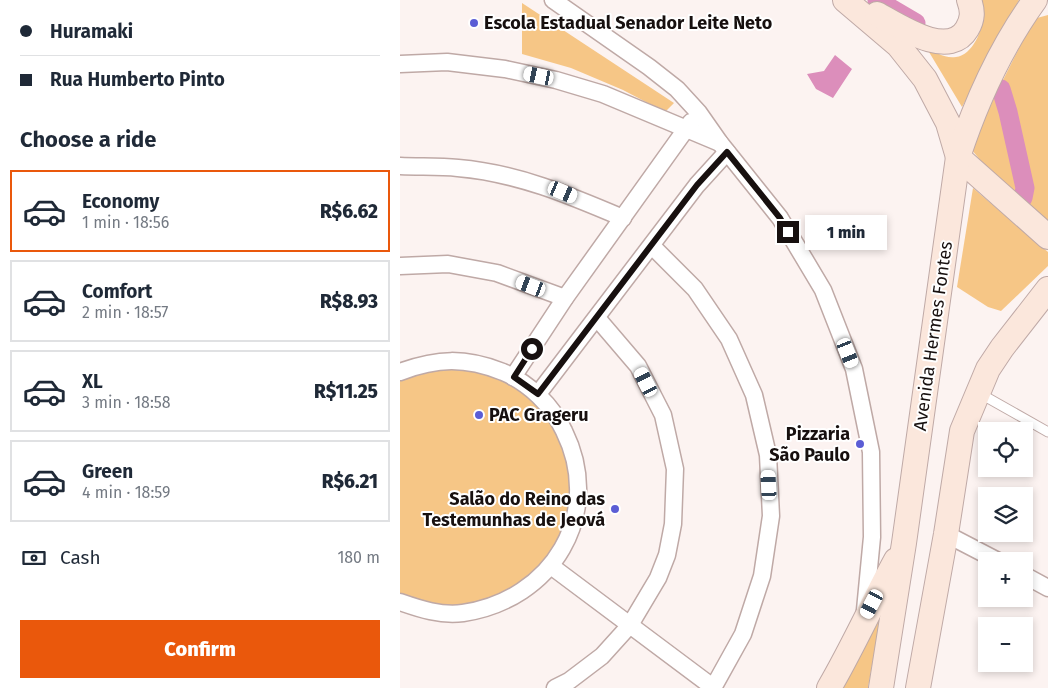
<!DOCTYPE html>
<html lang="en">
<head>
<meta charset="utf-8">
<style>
  :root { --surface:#fff; --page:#f6f6f7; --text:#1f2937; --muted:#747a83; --line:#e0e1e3; --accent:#ea580c }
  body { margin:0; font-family:"Fira Sans",sans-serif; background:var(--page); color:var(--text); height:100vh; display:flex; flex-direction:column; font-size:19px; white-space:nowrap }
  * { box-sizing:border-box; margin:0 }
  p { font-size:16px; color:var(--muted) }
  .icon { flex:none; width:28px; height:28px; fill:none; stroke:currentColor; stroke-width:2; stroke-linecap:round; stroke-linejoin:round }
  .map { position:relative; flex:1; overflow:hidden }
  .sheet { display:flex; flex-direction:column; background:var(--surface); width:400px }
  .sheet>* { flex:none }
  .guide { display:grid; align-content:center; height:110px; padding:0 20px; background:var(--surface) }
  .fabs { position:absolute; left:578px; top:422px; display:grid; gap:10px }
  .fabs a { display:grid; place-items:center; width:55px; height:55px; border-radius:0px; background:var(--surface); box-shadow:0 2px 8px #0003; font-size:25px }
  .end { position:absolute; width:22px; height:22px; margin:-11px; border:6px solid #17100f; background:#fff; box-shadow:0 0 0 2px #fff }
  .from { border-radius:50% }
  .bubble { position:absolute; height:35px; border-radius:0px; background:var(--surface); box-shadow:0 2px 8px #0003; font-size:16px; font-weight:800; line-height:35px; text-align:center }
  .car { position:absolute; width:15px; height:30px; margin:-15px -8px; border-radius:6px; box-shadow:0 0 4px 1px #0007; background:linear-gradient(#fff 24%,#345 0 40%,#fff 0 76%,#345 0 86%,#fff 0) }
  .guide b { display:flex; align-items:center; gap:18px; height:48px; font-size:19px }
  .guide b+b { border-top:1px solid var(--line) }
  .guide i { width:12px; height:12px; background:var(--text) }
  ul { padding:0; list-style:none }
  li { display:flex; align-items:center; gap:15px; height:82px; margin:0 10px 8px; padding:0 10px; border:2px solid var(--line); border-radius:0px }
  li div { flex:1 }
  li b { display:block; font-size:19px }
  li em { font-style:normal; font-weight:800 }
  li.on { border-color:var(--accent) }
  li>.icon { width:45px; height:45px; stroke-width:1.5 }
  h2 { padding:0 20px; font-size:22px; line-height:60px }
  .pay { display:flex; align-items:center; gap:12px; height:55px; padding:0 20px; font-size:19px }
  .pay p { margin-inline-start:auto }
  .action { display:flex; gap:10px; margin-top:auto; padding:10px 20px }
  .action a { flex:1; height:58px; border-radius:0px; background:var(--accent); color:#fff; font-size:20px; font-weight:800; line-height:58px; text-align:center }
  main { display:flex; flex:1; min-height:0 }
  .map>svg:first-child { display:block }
  .green { fill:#f6c686 }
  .water { fill:#dc8ebb }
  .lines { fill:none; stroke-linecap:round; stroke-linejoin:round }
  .canal { stroke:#dc8ebb; stroke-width:19 }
  .lane-casing { stroke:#bfa9a6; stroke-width:11 }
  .street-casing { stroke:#bfa9a6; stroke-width:19 }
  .secondary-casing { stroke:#bfa9a6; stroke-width:26 }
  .lane { stroke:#fff; stroke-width:9 }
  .street { stroke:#fff; stroke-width:16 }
  .secondary { stroke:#fbe7dc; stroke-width:24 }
  .route { stroke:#17100f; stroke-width:6 }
  .poi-dot { fill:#5b5dd5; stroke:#fff; stroke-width:2 }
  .labels { text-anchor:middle; stroke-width:4; stroke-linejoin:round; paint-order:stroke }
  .poi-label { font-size:18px; font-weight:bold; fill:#17100f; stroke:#fff; text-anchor:start }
  .street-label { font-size:18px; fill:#17100f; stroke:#fff }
</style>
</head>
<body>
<main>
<section class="sheet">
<div class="guide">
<b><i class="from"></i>Huramaki</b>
<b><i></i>Rua Humberto Pinto</b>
</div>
<h2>Choose a ride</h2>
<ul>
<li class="on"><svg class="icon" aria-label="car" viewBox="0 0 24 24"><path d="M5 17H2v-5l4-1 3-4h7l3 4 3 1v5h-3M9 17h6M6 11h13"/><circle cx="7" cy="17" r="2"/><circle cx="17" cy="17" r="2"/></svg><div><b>Economy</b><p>1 min · 18:56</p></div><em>R$6.62</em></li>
<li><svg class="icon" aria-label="car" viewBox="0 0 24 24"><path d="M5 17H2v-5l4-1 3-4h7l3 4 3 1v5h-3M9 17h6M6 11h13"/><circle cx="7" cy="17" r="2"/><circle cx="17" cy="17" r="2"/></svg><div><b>Comfort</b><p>2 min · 18:57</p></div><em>R$8.93</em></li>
<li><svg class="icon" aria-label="car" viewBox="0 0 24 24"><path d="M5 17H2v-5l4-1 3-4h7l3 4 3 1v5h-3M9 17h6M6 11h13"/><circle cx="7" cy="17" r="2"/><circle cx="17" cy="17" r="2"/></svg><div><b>XL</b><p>3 min · 18:58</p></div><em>R$11.25</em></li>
<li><svg class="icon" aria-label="car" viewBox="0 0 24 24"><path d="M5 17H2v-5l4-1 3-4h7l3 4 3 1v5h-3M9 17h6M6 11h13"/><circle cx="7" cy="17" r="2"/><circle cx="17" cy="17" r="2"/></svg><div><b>Green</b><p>4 min · 18:59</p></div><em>R$6.21</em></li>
</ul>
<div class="pay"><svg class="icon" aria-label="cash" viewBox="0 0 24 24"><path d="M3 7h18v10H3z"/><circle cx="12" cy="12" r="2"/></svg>Cash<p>180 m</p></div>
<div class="action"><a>Confirm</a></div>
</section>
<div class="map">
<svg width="648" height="688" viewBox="0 0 648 688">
  <rect width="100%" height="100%" fill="#fcf3f1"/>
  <g class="green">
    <path d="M581,0H619L562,107L526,47C535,52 545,59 556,57C577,54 588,17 581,0Z"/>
    <polygon points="122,3 274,103 265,112 223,90 171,68 122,54"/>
    <polygon points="648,15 648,227 606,191 571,149 594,98 630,26 637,18"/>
    <polygon points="573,188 648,252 648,266 601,311 588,307 557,287"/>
    <polygon points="66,365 107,377 141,403 164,438 174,480 168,522 149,559 121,586 87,603 49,608 0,596 0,377"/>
    <polygon points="480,619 468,688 441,688"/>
  </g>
  <polygon class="water" points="435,55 452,69 433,98 416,89 407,74 424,71"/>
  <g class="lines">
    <g class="canal">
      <polyline points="477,0 516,23"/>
      <polyline points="601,89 608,112 625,188 623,198"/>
    </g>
    <defs>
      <polyline id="lane" points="579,393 648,432"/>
      <g id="street">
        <polyline points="153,0 249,67 277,89 299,113 320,143 380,218 423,290 454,369 471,452 472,537 465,610"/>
        <polyline points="0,64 47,62 105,69 156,80 203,94 320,143"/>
        <path d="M0,166C19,167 39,166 58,168C117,173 169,195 223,218"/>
        <polyline points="252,246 295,289 329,339 354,395 368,455 371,516 362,576 343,634 313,688"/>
        <polyline points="0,266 48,264 97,273 165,298"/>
        <path d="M0,372C37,358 65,357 103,372C129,383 152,405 164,431C205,514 152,600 63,613C41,616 20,609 0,602"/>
        <polyline points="113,377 165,298 291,122"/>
        <polyline points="138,394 297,185 327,152"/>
        <polyline points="546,534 598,561"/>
        <polyline points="151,566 314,688"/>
        <polyline points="624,575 648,588"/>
        <polyline points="155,688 169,681 202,656 230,625 258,578 267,555 273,524 275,469 263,415 238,366 197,318"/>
      </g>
      <g id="secondary">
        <polyline points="445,0 498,45 525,79 548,123 558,157 648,237"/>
        <path d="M477,14C499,26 549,60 567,29C573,19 573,11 569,0"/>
        <path d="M429,688C453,647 473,602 496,560"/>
        <path d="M481,688L504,543L558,157C576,102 601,47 635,0"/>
        <polyline points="518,688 546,534 562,431 588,369 602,348 648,289"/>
      </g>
    </defs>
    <use href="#lane" class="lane-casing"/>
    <use href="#street" class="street-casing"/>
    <use href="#secondary" class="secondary-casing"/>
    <use href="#lane" class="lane"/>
    <use href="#street" class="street"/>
    <use href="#secondary" class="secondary"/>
  </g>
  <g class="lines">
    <polyline class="route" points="132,349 114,377 138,394 297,185 327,152 380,218 388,232"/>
  </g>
  <g class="poi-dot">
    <circle cx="74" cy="23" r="5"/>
    <circle cx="79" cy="415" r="5"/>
    <circle cx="460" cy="444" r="5"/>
    <circle cx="215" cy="509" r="5"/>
  </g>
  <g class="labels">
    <g class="poi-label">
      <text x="84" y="29">Escola Estadual Senador Leite Neto</text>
      <text x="89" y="421">PAC Grageru</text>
      <text x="450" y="440" text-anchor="end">Pizzaria<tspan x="450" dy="21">São Paulo</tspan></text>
      <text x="205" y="505" text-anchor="end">Salão do Reino das<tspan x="205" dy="21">Testemunhas de Jeová</tspan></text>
    </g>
    <g class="street-label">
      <text transform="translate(533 336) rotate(-82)" y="6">Avenida Hermes Fontes</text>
    </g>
  </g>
</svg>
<div class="fabs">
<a><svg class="icon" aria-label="locate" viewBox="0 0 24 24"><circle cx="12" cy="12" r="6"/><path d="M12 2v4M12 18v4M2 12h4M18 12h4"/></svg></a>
<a><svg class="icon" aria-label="layers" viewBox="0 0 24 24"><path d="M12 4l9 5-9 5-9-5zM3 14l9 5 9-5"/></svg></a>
<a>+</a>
<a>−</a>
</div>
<i class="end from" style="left:132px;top:349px"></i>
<i class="end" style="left:388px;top:232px"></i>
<div class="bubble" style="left:405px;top:215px;width:82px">1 min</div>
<i class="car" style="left:139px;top:76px;rotate:282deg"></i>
<i class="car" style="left:163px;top:192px;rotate:113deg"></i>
<i class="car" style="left:131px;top:286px;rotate:291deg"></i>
<i class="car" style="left:448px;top:353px;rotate:158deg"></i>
<i class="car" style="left:246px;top:382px;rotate:333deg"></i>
<i class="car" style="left:369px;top:485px;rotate:357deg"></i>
<i class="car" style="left:472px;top:604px;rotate:208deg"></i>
</div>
</main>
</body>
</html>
